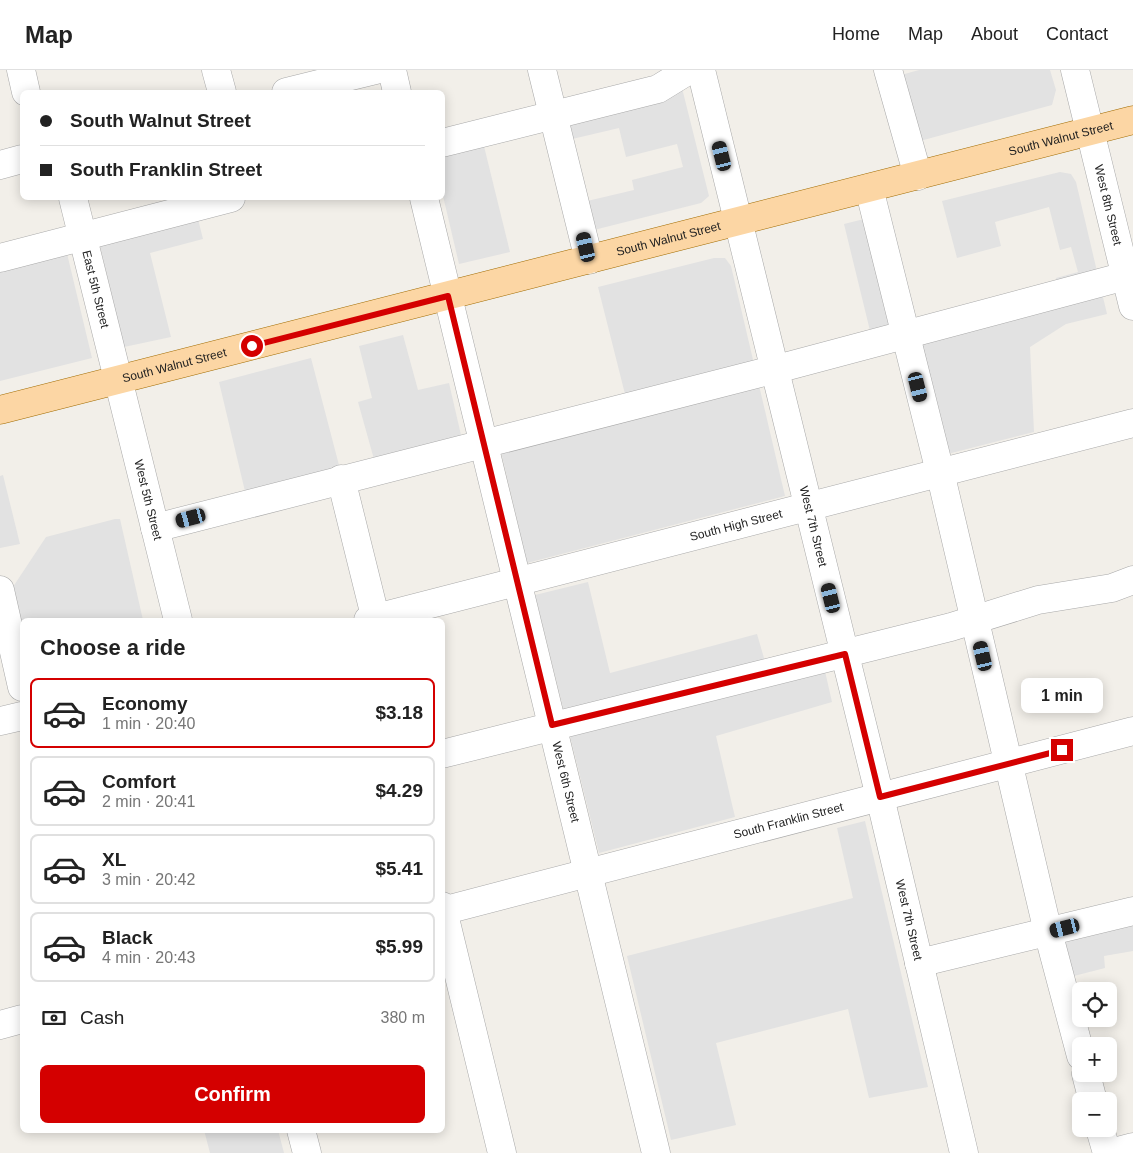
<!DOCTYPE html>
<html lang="en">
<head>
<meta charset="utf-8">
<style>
  :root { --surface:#fff; --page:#f6f6f6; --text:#222; --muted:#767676; --line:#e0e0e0; --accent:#d40000 }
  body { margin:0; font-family:Arial,sans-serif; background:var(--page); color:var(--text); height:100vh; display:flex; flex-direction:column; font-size:19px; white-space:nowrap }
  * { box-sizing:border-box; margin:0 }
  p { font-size:16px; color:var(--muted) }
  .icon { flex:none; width:28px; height:28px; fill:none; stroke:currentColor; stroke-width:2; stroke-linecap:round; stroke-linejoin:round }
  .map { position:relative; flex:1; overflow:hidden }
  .panel { position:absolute; left:20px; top:548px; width:425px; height:515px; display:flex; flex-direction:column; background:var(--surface); border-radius:8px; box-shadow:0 2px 12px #0003 }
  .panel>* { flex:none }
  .guide { position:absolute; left:20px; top:20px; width:425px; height:110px; border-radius:8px; box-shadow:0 2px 12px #0003; display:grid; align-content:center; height:110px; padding:0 20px; background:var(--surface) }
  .tools { position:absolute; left:1072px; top:912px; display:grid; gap:10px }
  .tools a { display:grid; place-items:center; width:45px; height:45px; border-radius:8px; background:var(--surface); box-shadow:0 2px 12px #0003; font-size:25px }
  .end { position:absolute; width:22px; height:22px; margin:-11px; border:6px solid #d40000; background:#fff; box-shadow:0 0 0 2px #fff }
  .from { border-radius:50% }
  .bubble { position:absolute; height:35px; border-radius:8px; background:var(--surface); box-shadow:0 2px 12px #0003; font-size:16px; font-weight:700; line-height:35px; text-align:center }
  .car { position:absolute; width:15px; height:30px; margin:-15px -8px; border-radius:6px; box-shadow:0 0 4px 1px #0007; background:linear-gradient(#222 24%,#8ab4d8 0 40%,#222 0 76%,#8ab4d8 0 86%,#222 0) }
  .guide b { display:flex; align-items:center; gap:18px; height:48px; font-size:19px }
  .guide b+b { border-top:1px solid var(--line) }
  .guide i { width:12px; height:12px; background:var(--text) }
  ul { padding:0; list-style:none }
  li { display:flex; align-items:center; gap:15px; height:70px; margin:0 10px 8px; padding:0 10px; border:2px solid var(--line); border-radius:8px }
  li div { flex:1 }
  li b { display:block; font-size:19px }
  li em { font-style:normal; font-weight:700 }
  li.on { border-color:var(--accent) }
  li>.icon { width:45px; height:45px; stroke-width:1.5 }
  h2 { padding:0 20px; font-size:22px; line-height:60px }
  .pay { display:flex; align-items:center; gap:12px; height:55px; padding:0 20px; font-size:19px }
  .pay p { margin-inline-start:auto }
  .action { display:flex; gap:10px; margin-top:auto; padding:10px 20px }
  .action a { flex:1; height:58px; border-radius:8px; background:var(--accent); color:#fff; font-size:20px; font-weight:700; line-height:58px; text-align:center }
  header { display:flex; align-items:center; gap:30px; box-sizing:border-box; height:70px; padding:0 25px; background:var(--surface); border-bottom:1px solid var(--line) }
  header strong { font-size:24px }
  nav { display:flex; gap:28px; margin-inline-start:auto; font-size:18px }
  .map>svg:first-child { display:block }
  .parking { fill:#e2e2e2 }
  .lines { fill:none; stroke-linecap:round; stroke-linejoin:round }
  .minor-casing { stroke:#a9a9a9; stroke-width:29 }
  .major-casing { stroke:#a06b00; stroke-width:29 }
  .minor { stroke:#fff; stroke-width:28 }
  .major { stroke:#fcd6a4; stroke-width:28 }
  .route { stroke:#d40000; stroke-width:6 }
  .labels { text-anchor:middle; stroke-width:4; stroke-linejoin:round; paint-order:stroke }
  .street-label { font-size:12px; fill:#222; stroke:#fff }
</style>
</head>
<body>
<header>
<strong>Map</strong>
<nav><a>Home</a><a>Map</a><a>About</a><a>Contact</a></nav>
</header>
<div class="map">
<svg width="1133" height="1083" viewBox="0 0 1133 1083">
  <rect width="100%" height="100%" fill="#f2efe9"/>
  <g class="parking">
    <polygon points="919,0 1050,0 1056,20 1052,35 909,74 901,5"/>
    <polygon points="679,6 709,126 701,133 582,163 583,132 634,120 632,110 683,97 677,74 626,87 619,58 568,70 554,45"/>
    <polygon points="481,64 510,182 459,194 443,126 442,73"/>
    <polygon points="1060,102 1071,104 1076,112 1107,244 1066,254 1030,277 1034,362 936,387 905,265 873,273 844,154 876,146 905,264 1061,223 1056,208 1078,202 1071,177 1060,180 1049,137 995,152 1001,176 957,188 942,131"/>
    <polygon points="195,137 203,169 150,183 171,267 124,277 99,172"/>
    <polygon points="64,171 92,288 0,311 0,188"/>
    <polygon points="714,188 725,188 731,196 785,426 527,493 498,369 628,336 598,217"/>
    <polygon points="403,265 418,320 449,313 464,378 377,400 358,332 372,328 359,276"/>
    <polygon points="311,288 340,399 248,434 219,312"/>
    <polygon points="3,405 20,474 0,478 0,406"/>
    <polygon points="115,449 120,449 143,550 22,550 22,617 3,532 46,467"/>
    <polygon points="588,512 610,603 757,564 766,595 820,579 832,632 716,666 735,747 599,783 535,525"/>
    <polygon points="865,751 928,1017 869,1028 848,939 716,973 736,1055 671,1070 627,886 853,828 837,758"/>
    <polygon points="1133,841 1133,881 1104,886 1105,898 1070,907 1048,862"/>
    <polygon points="204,1060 278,1060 284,1083 210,1083"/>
  </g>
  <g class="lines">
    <defs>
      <g id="minor">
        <polyline points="21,0 26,22"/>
        <polyline points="216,0 222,22"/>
        <polyline points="392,0 397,22"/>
        <polyline points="542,0 589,190"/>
        <path id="s1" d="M701,0L880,727L964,1083"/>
        <polyline points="888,0 918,106"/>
        <path id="s2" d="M1075,0L1133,236"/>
        <polyline points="286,22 376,0"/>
        <polyline points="442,73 658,19 689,0"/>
        <polyline points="0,95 22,89"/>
        <polyline points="869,118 940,402 1048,862 1081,986"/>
        <path id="s3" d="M73,128L178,550"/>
        <path id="s4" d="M424,128L656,1083"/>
        <polyline points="0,188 231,128"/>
        <polyline points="341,409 376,550"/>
        <polyline points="155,458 788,296 1133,204"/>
        <polyline points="0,520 22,617"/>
        <path id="s5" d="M368,550L1133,353"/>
        <polyline points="0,651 22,646"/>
        <polyline points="442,684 951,557 1038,530 1112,518 1133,510"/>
        <polyline points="442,836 502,1083"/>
        <path id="s6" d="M442,841L1133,661"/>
        <polyline points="919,893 1133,841"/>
        <polyline points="0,955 22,949"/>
        <polyline points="1086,1004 1093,1031"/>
        <polyline points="1100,1059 1107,1083"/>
        <polyline points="301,1060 307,1083"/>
        <polyline points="1110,1083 1133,1077"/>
      </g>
      <g id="major">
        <path id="s7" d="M0,340L1133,50"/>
      </g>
    </defs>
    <use href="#minor" class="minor-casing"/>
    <use href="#major" class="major-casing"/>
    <use href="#minor" class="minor"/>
    <use href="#major" class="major"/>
  </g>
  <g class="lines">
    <polyline class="route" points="252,276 448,226 552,655 845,584 880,727 1062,680"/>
  </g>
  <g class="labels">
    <g class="street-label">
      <text dy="4" stroke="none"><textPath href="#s7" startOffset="1095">South Walnut Street</textPath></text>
      <text dy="4" stroke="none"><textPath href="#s2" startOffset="139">West 8th Street</textPath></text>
      <text dy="4" stroke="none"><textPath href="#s7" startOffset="690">South Walnut Street</textPath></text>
      <text dy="4" stroke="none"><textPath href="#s3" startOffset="94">East 5th Street</textPath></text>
      <text dy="4" stroke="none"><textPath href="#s7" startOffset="180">South Walnut Street</textPath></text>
      <text dy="4" stroke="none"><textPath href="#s3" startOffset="311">West 5th Street</textPath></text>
      <text dy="4" stroke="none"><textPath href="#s5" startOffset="380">South High Street</textPath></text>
      <text dy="4" stroke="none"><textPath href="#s1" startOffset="470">West 7th Street</textPath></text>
      <text dy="4" stroke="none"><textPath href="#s4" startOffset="601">West 6th Street</textPath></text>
      <text dy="4" stroke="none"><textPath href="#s6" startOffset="358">South Franklin Street</textPath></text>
      <text dy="4" stroke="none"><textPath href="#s1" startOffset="875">West 7th Street</textPath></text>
    </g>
  </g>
</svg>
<div class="tools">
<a><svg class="icon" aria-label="locate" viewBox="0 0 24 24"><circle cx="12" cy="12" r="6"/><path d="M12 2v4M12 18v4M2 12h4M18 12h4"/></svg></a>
<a>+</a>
<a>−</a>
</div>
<i class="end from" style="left:252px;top:276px"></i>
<i class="end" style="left:1062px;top:680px"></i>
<div class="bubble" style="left:1021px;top:608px;width:82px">1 min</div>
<i class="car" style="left:722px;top:86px;rotate:346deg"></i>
<i class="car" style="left:586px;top:177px;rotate:347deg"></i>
<i class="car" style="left:918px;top:317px;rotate:166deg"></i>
<i class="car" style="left:191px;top:448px;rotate:255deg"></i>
<i class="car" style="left:831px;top:528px;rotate:346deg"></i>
<i class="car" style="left:983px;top:586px;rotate:347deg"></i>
<i class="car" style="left:1065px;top:858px;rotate:256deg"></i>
<div class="guide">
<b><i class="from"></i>South Walnut Street</b>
<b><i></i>South Franklin Street</b>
</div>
<section class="panel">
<h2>Choose a ride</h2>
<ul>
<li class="on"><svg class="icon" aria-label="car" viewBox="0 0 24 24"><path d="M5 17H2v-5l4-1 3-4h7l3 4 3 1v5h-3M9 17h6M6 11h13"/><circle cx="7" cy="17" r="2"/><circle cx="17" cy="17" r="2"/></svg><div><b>Economy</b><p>1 min · 20:40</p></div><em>$3.18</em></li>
<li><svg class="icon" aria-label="car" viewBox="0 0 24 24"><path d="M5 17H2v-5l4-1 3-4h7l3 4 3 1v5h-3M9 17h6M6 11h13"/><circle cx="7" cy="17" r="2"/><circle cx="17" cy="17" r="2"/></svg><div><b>Comfort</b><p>2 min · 20:41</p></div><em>$4.29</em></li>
<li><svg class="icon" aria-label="car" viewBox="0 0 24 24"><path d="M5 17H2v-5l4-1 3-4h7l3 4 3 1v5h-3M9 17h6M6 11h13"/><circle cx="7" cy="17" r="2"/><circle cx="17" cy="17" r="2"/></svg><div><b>XL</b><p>3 min · 20:42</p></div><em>$5.41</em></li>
<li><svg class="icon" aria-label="car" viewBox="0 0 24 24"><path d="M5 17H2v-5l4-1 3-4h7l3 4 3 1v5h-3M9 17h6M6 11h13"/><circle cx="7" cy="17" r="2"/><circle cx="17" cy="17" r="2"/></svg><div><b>Black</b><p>4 min · 20:43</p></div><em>$5.99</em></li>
</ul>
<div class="pay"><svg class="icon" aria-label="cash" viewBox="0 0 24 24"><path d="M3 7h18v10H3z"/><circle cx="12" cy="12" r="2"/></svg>Cash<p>380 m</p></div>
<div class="action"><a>Confirm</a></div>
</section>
</div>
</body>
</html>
